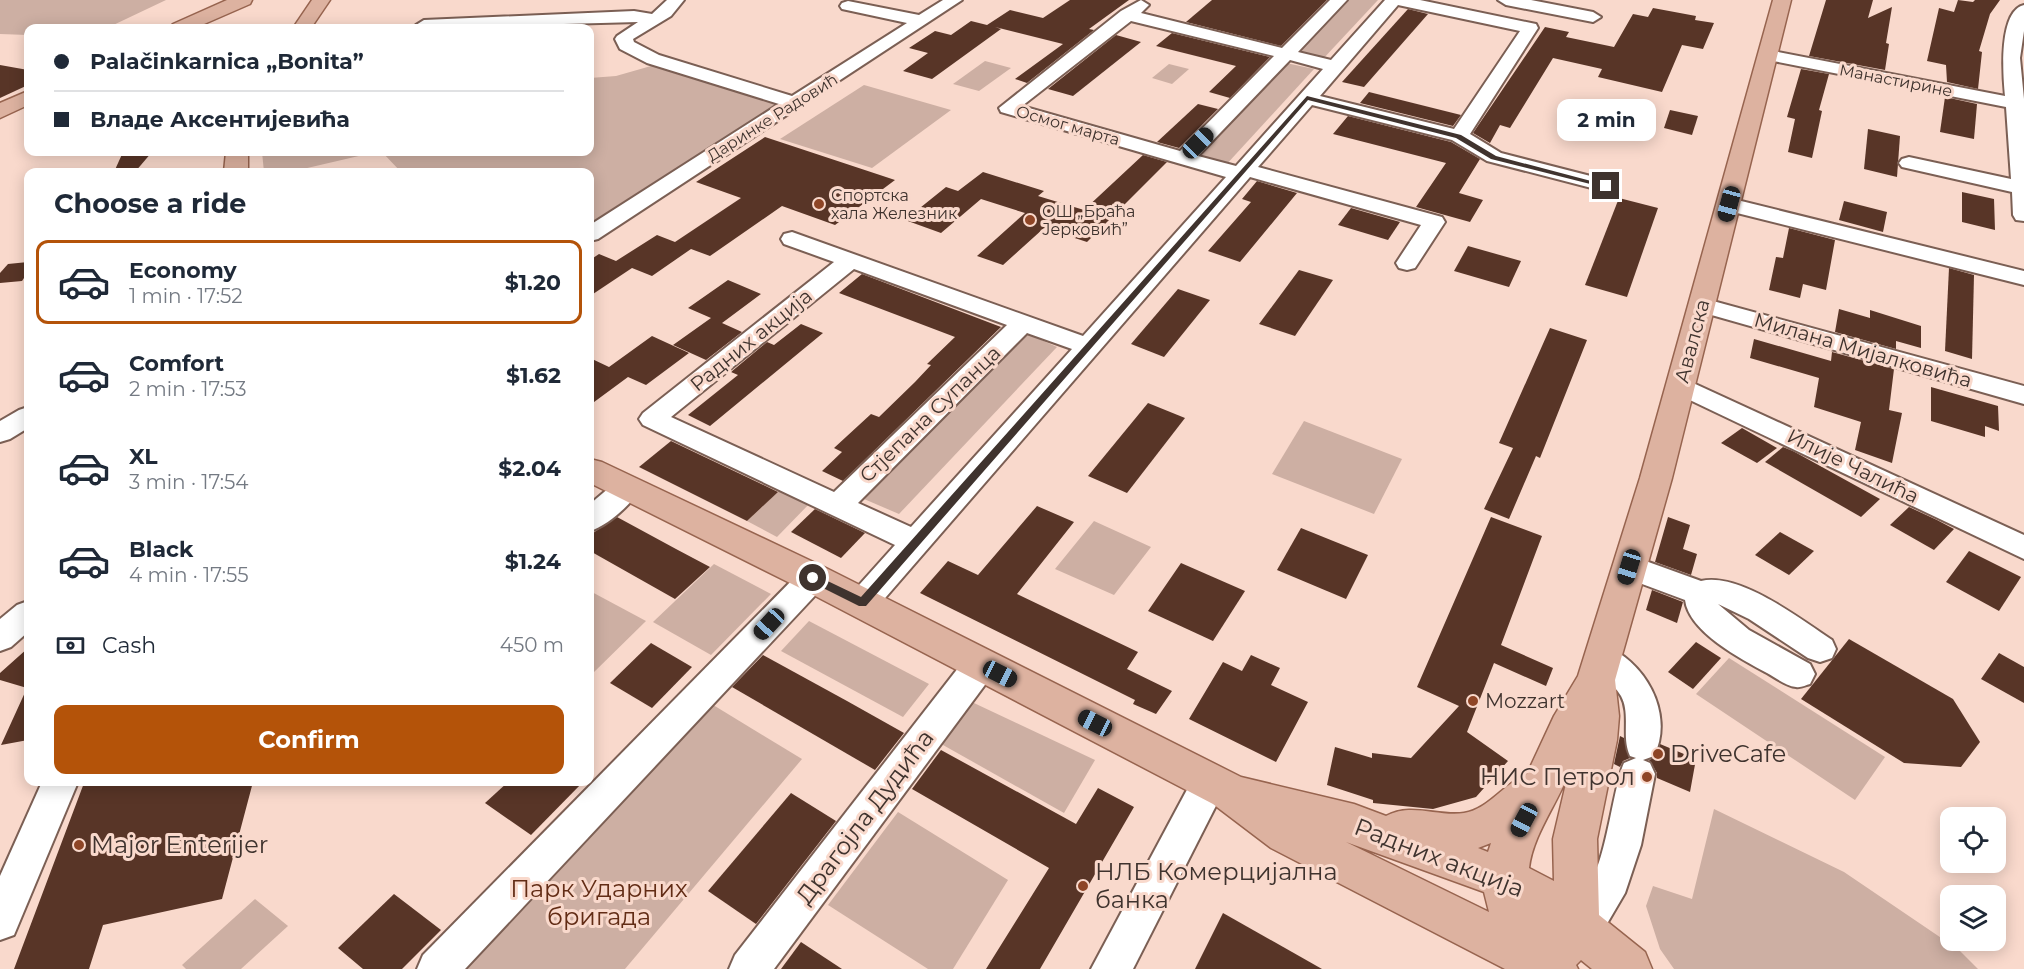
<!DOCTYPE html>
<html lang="en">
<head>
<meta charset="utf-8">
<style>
  :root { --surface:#fff; --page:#f6f6f7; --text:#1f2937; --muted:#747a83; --line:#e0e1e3; --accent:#b45309 }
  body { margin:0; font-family:Montserrat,sans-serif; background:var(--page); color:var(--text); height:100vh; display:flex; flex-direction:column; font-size:22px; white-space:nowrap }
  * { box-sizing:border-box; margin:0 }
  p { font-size:20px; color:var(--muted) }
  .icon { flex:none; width:33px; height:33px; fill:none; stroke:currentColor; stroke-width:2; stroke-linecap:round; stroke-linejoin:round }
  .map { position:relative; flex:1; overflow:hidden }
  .sheet { position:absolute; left:24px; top:168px; width:570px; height:618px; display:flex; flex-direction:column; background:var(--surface); border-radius:12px; box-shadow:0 3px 15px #0003 }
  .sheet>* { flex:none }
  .banner { position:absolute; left:24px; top:24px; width:570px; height:132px; border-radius:12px; box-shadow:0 3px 15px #0003; display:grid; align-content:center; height:132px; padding:0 30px; background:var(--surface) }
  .tools { position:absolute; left:1940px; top:807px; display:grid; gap:12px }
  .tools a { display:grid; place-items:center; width:66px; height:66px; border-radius:12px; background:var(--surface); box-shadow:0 3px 15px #0003; font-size:30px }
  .end { position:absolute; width:27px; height:27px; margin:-14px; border:8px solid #3f332e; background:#fff; box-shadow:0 0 0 3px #fff }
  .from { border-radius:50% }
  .bubble { position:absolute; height:42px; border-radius:12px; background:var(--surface); box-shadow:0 3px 15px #0003; font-size:20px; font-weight:700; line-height:42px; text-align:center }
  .car { position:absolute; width:18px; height:36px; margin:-18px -9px; border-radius:8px; box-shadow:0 0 4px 2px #0007; background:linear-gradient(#222 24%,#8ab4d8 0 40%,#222 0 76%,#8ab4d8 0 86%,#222 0) }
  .banner b { display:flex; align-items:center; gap:21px; height:57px; font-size:22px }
  .banner b+b { border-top:2px solid var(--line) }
  .banner i { width:15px; height:15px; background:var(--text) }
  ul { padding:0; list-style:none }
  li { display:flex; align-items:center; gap:18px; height:84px; margin:0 12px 9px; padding:0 18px; border:3px solid transparent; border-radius:12px }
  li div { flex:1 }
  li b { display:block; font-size:22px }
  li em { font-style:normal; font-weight:700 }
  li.selected { border-color:var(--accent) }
  li>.icon { width:54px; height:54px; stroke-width:1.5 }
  h2 { padding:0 30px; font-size:27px; line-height:72px }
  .pay { display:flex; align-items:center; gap:15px; height:66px; padding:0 30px; font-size:22px }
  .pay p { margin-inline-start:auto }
  .button { display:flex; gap:12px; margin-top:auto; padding:12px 30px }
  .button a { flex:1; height:69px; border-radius:12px; background:var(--accent); color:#fff; font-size:24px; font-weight:700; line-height:69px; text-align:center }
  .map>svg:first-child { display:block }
  .green { fill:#cdafa3 }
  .building { fill:#583527 }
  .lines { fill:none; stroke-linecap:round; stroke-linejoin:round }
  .minor-casing { stroke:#7b5f54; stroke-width:4 }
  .major-casing { stroke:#97644f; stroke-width:3 }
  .minor { fill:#fff; fill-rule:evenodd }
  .major { fill:#ddb2a0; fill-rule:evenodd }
  .route { fill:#3f332e }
  .poi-dot { fill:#8e4526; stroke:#f9d9cc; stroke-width:2 }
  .labels { text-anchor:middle; stroke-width:6; stroke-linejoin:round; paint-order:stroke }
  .far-street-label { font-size:16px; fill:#3f332e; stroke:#f9d9cc }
  .far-poi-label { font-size:16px; fill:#3f332e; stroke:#f9d9cc; text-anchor:start }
  .street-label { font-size:20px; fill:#3f332e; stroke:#f9d9cc }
  .poi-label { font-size:20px; fill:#3f332e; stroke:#f9d9cc; text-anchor:start }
  .near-poi-label { font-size:24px; fill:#3f332e; stroke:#f9d9cc; text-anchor:start }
  .near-street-label { font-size:24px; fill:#3f332e; stroke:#f9d9cc }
  .near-park-label { font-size:24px; fill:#622c15; stroke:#f9d9cc }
</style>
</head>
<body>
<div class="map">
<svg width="2024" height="969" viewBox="0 0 2024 969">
  <rect width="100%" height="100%" fill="#f9d9cc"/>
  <g class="green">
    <polygon points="0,0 166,0 107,28 28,28 28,35 0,34"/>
    <polygon points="1348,0 1378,0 1322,60 1295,54"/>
    <polygon points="985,61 1011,68 979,91 953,84"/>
    <polygon points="1286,63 1314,69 1225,166 1194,157"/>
    <polygon points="658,64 778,103 590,223 590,172 401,172 382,152 590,152 590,78 616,76"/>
    <polygon points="1169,64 1189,69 1172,84 1152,78"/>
    <polygon points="864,85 951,110 872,168 780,139"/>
    <polygon points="262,152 376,152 290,172 264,172"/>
    <polygon points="1017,329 1057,347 899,514 850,493"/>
    <polygon points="1304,421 1402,459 1374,514 1272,474"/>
    <polygon points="782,488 812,501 777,537 747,521"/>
    <polygon points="1094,521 1151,547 1114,595 1055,569"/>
    <polygon points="714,564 771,594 711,655 653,622"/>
    <polygon points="590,591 646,621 590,676"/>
    <polygon points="809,621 929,684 903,717 781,651"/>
    <polygon points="1729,658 1885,757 1855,800 1696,694"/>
    <polygon points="957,695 1095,760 1064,813 927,736"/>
    <polygon points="705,700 802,759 625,969 450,969"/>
    <polygon points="1714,809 1844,872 1959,950 1978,969 1674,969 1660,949 1646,906 1653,886 1692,899"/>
    <polygon points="898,812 1008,880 953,969 928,969 828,905"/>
    <polygon points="255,899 288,926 241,969 186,969 182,965"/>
  </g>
  <g class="building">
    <polygon points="1070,0 1129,0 1089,29 1094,30 1027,83 1015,79 1063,44 995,27 1001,29 932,79 903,71 928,53 909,48 935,31 951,35 971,21 987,25 1010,10 1043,18"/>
    <polygon points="1212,0 1327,0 1281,46 1186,22"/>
    <polygon points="1826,0 1873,0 1868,18 1892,7 1886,43 1889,44 1885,70 1809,56"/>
    <polygon points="1958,0 1973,2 1975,0 2000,0 1990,14 1979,51 1982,52 1978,89 1947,82 1946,65 1927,61 1939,8 1954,12"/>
    <polygon points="1653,8 1696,16 1695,20 1714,23 1703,49 1682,45 1662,92 1598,77 1602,69 1553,58 1510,128 1500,125 1490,143 1473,133 1545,27 1569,32 1566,37 1614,47 1633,14 1648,17"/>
    <polygon points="1408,9 1428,14 1364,87 1342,82"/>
    <polygon points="1172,33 1270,57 1230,98 1209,92 1236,66 1156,46"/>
    <polygon points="1116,35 1141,42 1073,96 1048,89"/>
    <polygon points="0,65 28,70 28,85 0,98"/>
    <polygon points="1801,69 1829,74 1819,110 1822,111 1812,158 1788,152 1795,119 1787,117"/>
    <polygon points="1369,92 1461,115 1453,126 1360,103"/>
    <polygon points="1945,97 1977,104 1974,139 1940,132"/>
    <polygon points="1198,104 1218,109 1179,148 1157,142"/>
    <polygon points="1670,110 1698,116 1692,135 1664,128"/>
    <polygon points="1348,116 1451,142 1480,159 1459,193 1483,200 1470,222 1416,207 1446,163 1333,134"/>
    <polygon points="1868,129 1900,136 1897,177 1864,169"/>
    <polygon points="765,137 895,180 835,225 782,206 710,256 691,249 652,276 632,268 590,296 590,260 599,254 616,261 657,235 675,242 741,198 696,182"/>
    <polygon points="123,152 152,152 135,172 114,172"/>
    <polygon points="1143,155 1167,162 1087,242 1044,228 1003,265 977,256 1025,213 981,199 941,233 905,220 946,187 958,191 983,172 1044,191 1038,196 1084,210"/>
    <polygon points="1257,181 1297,193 1240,262 1208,251 1251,202 1242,199"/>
    <polygon points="1962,192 1994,199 1995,230 1962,222"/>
    <polygon points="1619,198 1658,208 1627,297 1585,285"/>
    <polygon points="1844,201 1887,212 1883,232 1839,220"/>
    <polygon points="1351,208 1400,222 1388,240 1338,225"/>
    <polygon points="1789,228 1835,240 1826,290 1803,284 1800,298 1769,290 1776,257 1783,258"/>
    <polygon points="1468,246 1521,261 1509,287 1454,271"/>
    <polygon points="28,262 28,272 22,281 0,283 0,273 8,264"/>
    <polygon points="1949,268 1974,275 1972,359 1945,351"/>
    <polygon points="1299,270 1333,280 1295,336 1259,324"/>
    <polygon points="862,274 1001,327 843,481 822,471 842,452 834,448 871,414 879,417 915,382 931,365 927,364 955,337 839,293"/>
    <polygon points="728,280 761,294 722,323 742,332 706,360 673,345 711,318 688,308"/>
    <polygon points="1178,289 1210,300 1164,357 1131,344"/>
    <polygon points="1839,309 1870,318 1870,310 1921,326 1921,348 1896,341 1896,349 1835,332"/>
    <polygon points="801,324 823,333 710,426 688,415 738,375 731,372 767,342 774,345"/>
    <polygon points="1550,328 1587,340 1540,458 1536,456 1509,519 1484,509 1513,448 1499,443"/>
    <polygon points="652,336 689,353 646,385 628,377 590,405 590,358 609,367"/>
    <polygon points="1754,339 1831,361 1832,352 1894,369 1889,410 1902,413 1892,463 1855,450 1861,422 1814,407 1819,378 1750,358"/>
    <polygon points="1931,387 1998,406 1999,431 1985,426 1985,437 1931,421"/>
    <polygon points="1148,403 1185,418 1127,493 1088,476"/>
    <polygon points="1742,428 1777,448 1757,463 1721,443"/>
    <polygon points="671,441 778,492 747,521 639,467"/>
    <polygon points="1783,447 1793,451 1880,499 1861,517 1765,462"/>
    <polygon points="1037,506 1074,522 1017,594 1138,652 1127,669 1172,691 1156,714 1133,704 1135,700 920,593 948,561 978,575"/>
    <polygon points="1909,507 1937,520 1954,529 1934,550 1890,525"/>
    <polygon points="815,509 865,533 841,558 791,532"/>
    <polygon points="617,517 676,549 710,567 675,599 590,551 590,535"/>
    <polygon points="1491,517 1542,536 1501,645 1553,668 1546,686 1494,663 1467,732 1508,761 1476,797 1433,809 1373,803 1373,800 1327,785 1335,747 1372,758 1372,753 1411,758 1459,706 1417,687"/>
    <polygon points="1668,517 1690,525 1683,549 1697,554 1691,575 1655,562"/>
    <polygon points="1301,528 1368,555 1346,599 1277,570"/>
    <polygon points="1780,532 1814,551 1789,575 1755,555"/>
    <polygon points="1969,551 2021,577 1999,611 1946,582"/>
    <polygon points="1181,563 1245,591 1213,641 1148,611"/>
    <polygon points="1652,590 1683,602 1677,623 1646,610"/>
    <polygon points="1849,639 1953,699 1980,742 1961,767 1904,763 1801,699"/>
    <polygon points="1696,642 1721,658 1693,689 1668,672"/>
    <polygon points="651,643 692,667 652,708 610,683"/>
    <polygon points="28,648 28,740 1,745 27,688 0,680 0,673"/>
    <polygon points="1999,653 2024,667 2024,703 1981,679"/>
    <polygon points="763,655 847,701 904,733 875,770 732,687"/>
    <polygon points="1251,655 1280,668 1271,685 1308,702 1276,762 1189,719 1223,662 1242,671"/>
    <polygon points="1620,736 1624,738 1630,758 1623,761 1620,767 1614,764"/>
    <polygon points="1660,744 1696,759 1690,792 1657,778 1657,773 1649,760 1656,757"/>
    <polygon points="941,750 1076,824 1098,788 1134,807 1040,969 986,969 1049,868 912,789"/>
    <polygon points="90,782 253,782 222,899 103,925 89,969 14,969 84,783"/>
    <polygon points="508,782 583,782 531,835 485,803"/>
    <polygon points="791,793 836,821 756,924 708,891"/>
    <polygon points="394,894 441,930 402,969 363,969 338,948"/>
    <polygon points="1223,913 1322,969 1195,969"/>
    <polygon points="801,942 842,969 781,969"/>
  </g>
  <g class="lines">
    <defs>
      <g id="minor">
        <polygon points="667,0 684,0 671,16 633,39 634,42 659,55 792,96 907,23 842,9 840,6 842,3 848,1 919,15 943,0 962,0 598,239 590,241 590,225 779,104 647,63 620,49 615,39 617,36 638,22 418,28 416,25 424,20 634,11 652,14"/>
        <path d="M1141,0L1149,5L1141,13L1282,48L1330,0H1347L1298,52L1331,60L1385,0H1420L1536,24L1538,28L1470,134L1501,153L1614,182L1617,186L1614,190L1607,192L1487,161L1452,140L1312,105L1258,167L1442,217L1445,222L1415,268L1407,270L1399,268L1396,263L1421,225L1250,177L873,612L862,615L851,612L846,603L851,594L895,545L643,425L639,419L643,413L834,262L784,244L781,239L784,234L792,232L1083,336L1226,177L1001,112L999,108L1121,11ZM1398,5L1520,31L1454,129L1320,96ZM1131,21L1274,56L1180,151L1022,106ZM1290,60L1323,69L1236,166L1198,156ZM854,269L1007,325L834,492L671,417ZM1027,333L1072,349L911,527L858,503Z"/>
        <polygon points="1498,0 1531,0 1593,12 1601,17 1593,22 1506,5"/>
        <path d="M2024,5V31L2020,58L2024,99V221L2016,220L2013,215L2012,192L1902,167L1899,163L1902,159L1909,157L2011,179L2006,107L1768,60L1762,59L1759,55L1762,51L1768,50L2005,96C2003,76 1998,11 2024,5Z"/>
        <polygon points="1729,198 2024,271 2024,285 1721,209 1718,204 1721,199"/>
        <polygon points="1702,298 2024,386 2024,404 1694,310 1690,305 1694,300"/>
        <polygon points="1680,377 2024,535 2024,559 1671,391 1667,385 1671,379"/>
        <polygon points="28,407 28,428 10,439 0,442 0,421 19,410"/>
        <path d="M626,479L636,482L640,489C631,505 607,526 590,531V504L616,482Z"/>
        <path d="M1629,555L1701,581C1740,572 1800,619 1832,640L1836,649L1832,658L1820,662L1808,658L1749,619L1718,604L1749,630L1810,664L1815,674L1810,684C1806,685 1801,688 1796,687C1786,686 1776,678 1767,673C1741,659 1689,632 1685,600L1618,575L1614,567L1618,559Z"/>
        <polygon points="813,566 824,570 828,578 824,586 465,969 417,969 423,955 802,570"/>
        <polygon points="28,601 28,632 11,647 0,651 0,619 17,605"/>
        <path d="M1602,645C1644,659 1675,713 1654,756L1643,760L1650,763L1655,774L1641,845L1625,893L1608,922L1577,931L1563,926L1557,912L1563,898C1569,896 1576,895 1581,892C1605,880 1612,789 1624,763L1636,758L1630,756C1621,737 1631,714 1621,696C1612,680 1594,674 1586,658L1590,648Z"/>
        <polygon points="981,650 993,654 998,664 993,674 774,969 729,969 735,955 969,654"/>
        <polygon points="1210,766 1223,771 1228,782 1133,969 1091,969 1197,771"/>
        <polygon points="42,782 78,782 14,935 0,940 0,876"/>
      </g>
      <g id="major">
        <polygon points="227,0 252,0 250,4 195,28 170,28 173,24"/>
        <polygon points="312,0 330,0 311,28 293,28"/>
        <path d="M1773,0H1791L1672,478L1615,680L1619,716L1617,740L1597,839L1599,915L1645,952L1652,969H1592L1581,960L1576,965L1578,969H1505L1271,848L1213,804L800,588L590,483V459L602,462L826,568L1241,777L1354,804L1386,816C1411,802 1438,817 1464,813C1489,809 1504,783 1527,774L1554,716L1578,676L1640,478ZM1568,775L1553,839L1554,881L1529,868C1533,835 1556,806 1568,775ZM1346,842L1484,892L1489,912ZM1491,843L1488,852L1478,848Z"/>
        <polygon points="28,91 28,105 0,118 0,103"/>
        <polygon points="226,152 248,152 248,172 224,172"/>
      </g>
    </defs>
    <use href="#minor" class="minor-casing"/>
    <use href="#major" class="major-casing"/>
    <use href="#minor" class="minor"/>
    <use href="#major" class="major"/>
  </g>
  <polygon class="route" points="1307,96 1461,135 1496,156 1610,186 1606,188 1491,159 1456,138 1308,100 866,606 859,606 809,581 809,575 813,574 861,597"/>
  <g class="poi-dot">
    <circle cx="819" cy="204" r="6"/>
    <circle cx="1030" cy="220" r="6"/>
    <circle cx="1473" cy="701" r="6"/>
    <circle cx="1658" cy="754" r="6"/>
    <circle cx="1647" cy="777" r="6"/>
    <circle cx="79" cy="845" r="6"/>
    <circle cx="1083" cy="886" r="6"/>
  </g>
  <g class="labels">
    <g class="far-street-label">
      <text transform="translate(1896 80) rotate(11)" y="6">Манастирине</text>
      <text transform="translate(772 117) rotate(-32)" y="6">Даринке Радовић</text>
      <text transform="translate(1068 125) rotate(16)" y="6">Осмог марта</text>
    </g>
    <g class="far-poi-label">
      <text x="831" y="201">Спортска<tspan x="831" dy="18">хала Железник</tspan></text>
      <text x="1042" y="217">ОШ „Браћа<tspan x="1042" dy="18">Јерковић”</tspan></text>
    </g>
    <g class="street-label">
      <text transform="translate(751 340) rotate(-39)" y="7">Радних акција</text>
      <text transform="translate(1692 341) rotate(-75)" y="7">Авалска</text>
      <text transform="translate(1863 350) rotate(16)" y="7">Милана Мијалковића</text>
      <text transform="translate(930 414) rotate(-44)" y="7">Стјепана Супанца</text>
      <text transform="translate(1853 466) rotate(26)" y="7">Илије Чалића</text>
    </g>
    <g class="poi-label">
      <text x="1485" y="708">Mozzart</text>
    </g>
    <g class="near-poi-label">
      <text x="1670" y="762">DriveCafe</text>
      <text x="1635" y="785" text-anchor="end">НИС Петрол</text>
      <text x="91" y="853">Major Enterijer</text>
      <text x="1095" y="880">НЛБ Комерцијална<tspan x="1095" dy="28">банка</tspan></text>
    </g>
    <g class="near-street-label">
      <text transform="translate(865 817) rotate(-53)" y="8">Драгојла Дудића</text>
      <text transform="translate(1439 858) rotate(21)" y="8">Радних акција</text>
    </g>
    <g class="near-park-label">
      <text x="599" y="897">Парк Ударних<tspan x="599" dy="28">бригада</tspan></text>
    </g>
  </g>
</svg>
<div class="tools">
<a><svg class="icon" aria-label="locate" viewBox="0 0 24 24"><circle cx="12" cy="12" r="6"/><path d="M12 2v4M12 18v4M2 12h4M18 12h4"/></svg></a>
<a><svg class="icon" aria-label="layers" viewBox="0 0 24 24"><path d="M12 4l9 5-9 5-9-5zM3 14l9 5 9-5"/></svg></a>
</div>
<i class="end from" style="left:813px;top:578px"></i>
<i class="end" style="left:1606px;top:186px"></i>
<div class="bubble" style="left:1557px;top:99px;width:99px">2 min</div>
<i class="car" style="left:1198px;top:143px;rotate:45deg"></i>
<i class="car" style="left:1729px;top:204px;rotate:195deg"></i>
<i class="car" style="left:1629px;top:567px;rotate:197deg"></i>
<i class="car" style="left:769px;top:624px;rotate:223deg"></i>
<i class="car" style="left:1000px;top:674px;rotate:117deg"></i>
<i class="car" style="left:1095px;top:723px;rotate:297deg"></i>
<i class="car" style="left:1524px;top:820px;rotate:208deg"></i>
<div class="banner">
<b><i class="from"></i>Palačinkarnica „Bonita”</b>
<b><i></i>Владе Аксентијевића</b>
</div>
<section class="sheet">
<h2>Choose a ride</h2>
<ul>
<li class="selected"><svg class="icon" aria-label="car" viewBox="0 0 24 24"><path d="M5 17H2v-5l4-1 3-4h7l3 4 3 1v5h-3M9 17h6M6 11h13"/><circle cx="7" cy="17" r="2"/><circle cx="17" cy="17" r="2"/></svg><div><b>Economy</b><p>1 min · 17:52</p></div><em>$1.20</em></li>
<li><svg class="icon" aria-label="car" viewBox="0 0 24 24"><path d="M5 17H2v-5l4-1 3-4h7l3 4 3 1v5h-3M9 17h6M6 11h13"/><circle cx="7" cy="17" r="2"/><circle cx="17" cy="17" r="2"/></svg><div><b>Comfort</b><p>2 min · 17:53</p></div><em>$1.62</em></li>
<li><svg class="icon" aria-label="car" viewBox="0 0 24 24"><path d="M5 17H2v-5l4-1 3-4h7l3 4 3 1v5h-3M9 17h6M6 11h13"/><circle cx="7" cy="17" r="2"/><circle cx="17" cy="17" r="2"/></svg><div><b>XL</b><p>3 min · 17:54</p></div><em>$2.04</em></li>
<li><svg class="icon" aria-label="car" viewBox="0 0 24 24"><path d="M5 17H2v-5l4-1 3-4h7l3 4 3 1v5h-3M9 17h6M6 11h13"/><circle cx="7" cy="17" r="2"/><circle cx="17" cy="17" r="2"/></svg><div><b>Black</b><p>4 min · 17:55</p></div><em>$1.24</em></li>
</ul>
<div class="pay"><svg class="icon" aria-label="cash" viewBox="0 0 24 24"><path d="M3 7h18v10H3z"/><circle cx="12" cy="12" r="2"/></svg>Cash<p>450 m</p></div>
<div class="button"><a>Confirm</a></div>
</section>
</div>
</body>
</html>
